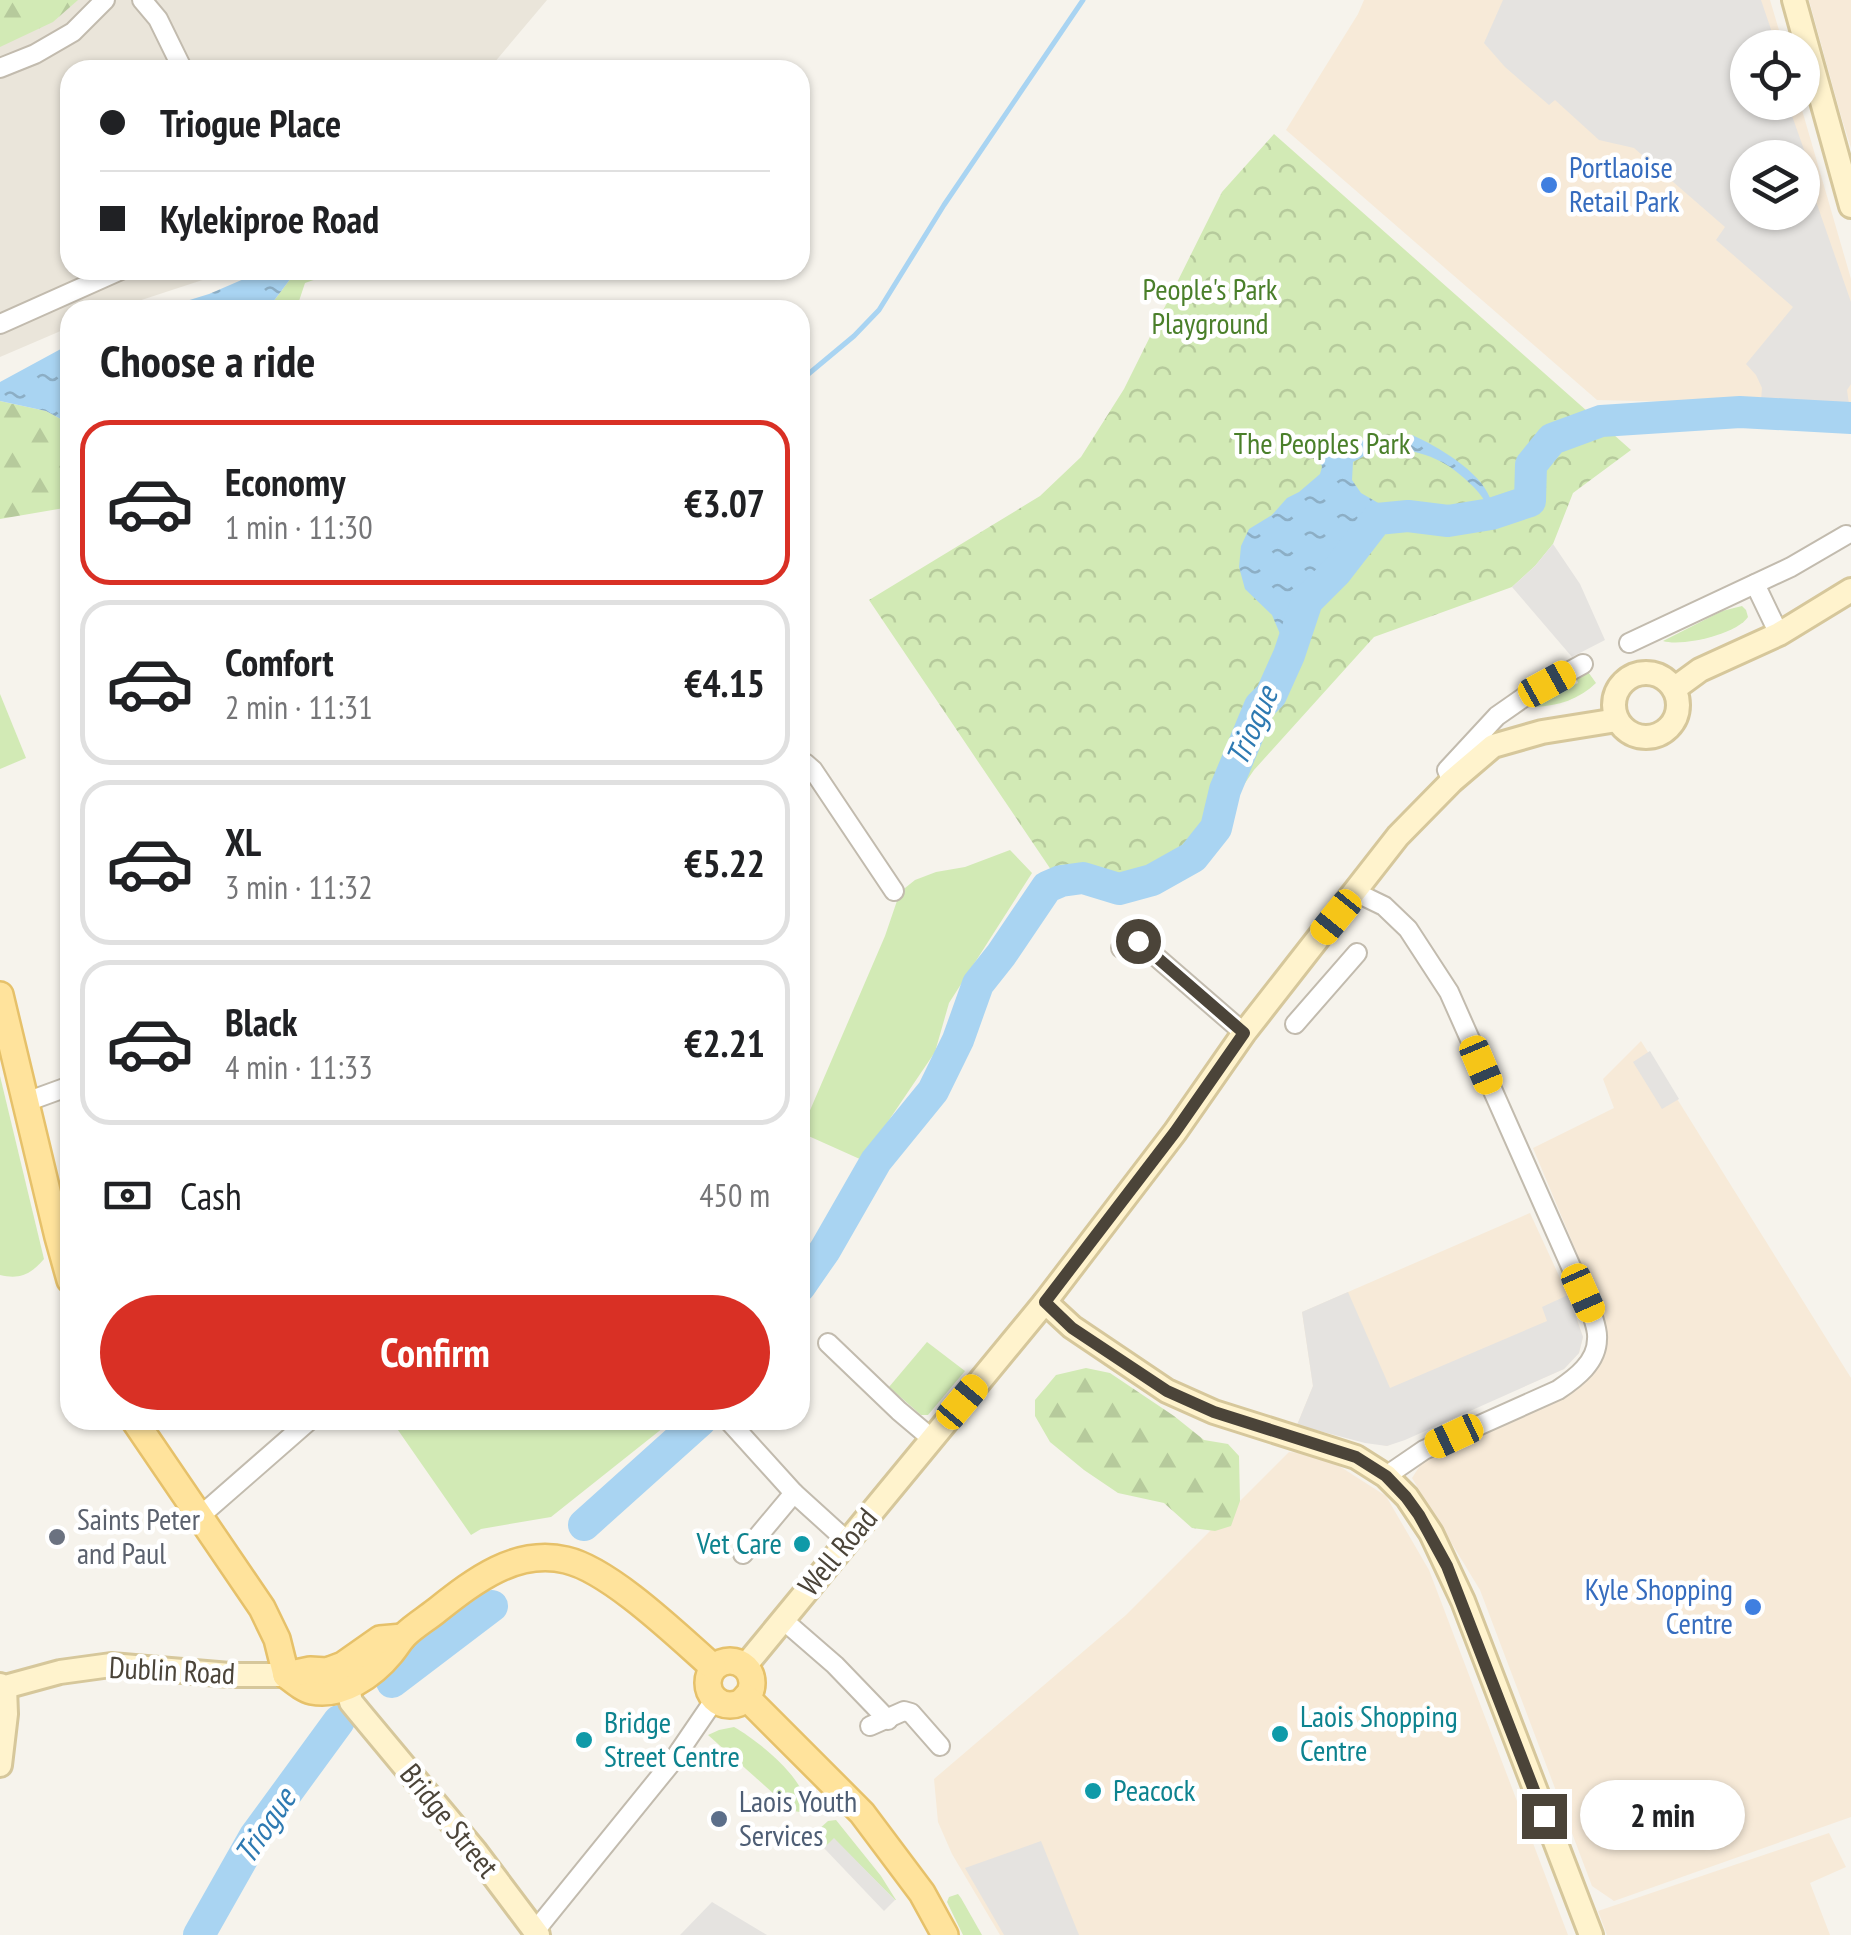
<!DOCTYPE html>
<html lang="en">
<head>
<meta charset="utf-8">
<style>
  :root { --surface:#fff; --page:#f2f2f2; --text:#202124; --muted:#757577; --line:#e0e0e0; --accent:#d93025 }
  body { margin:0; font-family:"PT Sans Narrow",sans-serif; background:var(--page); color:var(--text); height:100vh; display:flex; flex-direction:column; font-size:38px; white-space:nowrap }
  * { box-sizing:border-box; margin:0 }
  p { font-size:32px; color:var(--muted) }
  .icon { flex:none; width:55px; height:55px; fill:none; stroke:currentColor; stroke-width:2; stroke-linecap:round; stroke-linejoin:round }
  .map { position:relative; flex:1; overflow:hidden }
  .side { position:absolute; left:60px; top:300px; width:750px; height:1130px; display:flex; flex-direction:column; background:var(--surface); border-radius:30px; box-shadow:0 2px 8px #0004 }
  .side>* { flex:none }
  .guide { position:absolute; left:60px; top:60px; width:750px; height:220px; border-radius:30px; box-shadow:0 2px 8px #0004; display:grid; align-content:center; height:220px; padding:0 40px; background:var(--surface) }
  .buttons { position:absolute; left:1730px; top:30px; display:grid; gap:20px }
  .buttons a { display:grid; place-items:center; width:90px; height:90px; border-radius:50%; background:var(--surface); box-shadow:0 2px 8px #0004; font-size:50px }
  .end { position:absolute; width:45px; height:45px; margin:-22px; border:12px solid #4b4439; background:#fff; box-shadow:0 0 0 5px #fff }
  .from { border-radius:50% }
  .bubble { position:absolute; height:70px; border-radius:35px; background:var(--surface); box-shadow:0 2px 8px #0004; font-size:32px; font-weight:600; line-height:70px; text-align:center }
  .car { position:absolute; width:30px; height:60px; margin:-30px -15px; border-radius:12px; box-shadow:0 0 8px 2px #0007; background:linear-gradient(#f5c518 24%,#345 0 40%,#f5c518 0 76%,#345 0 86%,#f5c518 0) }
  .guide b { display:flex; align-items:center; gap:35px; height:95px; font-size:38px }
  .guide b+b { border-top:2px solid var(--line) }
  .guide i { width:25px; height:25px; background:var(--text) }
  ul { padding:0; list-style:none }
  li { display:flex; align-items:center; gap:30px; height:165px; margin:0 20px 15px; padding:0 20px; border:5px solid var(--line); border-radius:30px }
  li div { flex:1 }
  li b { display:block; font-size:38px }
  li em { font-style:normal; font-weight:600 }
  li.selected { border-color:var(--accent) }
  li>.icon { width:90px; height:90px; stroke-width:1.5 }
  h2 { padding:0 40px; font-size:45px; line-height:120px }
  .pay { display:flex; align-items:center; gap:25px; height:110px; padding:0 40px; font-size:38px }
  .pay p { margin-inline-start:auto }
  .primary-button { display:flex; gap:20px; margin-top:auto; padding:20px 40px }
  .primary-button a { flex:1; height:115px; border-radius:60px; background:var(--accent); color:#fff; font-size:40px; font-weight:600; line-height:115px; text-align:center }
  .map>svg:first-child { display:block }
  .residential { fill:#eae5da }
  .commercial { fill:#f7ead8; fill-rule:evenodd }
  .grass { fill:#d2eab5 }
  .forest { fill:url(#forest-firs) }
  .park { fill:url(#park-crowns) }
  .parking { fill:#e5e3e0; fill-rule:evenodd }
  .water { fill:url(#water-ripples); fill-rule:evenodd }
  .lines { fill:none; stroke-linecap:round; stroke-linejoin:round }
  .stream { stroke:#a9d4f2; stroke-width:5 }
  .river { stroke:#a9d4f2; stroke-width:32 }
  .street-casing { stroke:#c2bbae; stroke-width:22 }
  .secondary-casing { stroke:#d6c79b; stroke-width:28 }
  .primary-casing { stroke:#e6c16a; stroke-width:30 }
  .street { stroke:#fff; stroke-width:18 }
  .secondary { stroke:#fff3cd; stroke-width:22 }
  .primary { stroke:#ffe39c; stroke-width:25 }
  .route { stroke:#4b4439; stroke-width:12 }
  .shop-dot { fill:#3f7fe0; stroke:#fff; stroke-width:4 }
  .worship-dot { fill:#6b7280; stroke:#fff; stroke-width:4 }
  .culture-dot { fill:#0f9aa8; stroke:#fff; stroke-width:4 }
  .service-dot { fill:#5c6f8a; stroke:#fff; stroke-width:4 }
  .labels { text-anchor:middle; stroke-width:9; stroke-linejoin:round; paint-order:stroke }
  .shop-label { font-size:30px; fill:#366cbe; stroke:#fff; text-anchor:start }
  .park-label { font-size:30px; fill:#4a7f2a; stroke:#fff }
  .worship-label { font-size:30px; fill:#5b616d; stroke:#fff; text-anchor:start }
  .culture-label { font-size:30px; fill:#0d838f; stroke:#fff; text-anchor:start }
  .street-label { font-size:30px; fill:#4b4439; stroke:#fff }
  .service-label { font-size:30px; fill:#4e5e75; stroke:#fff; text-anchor:start }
  .water-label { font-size:32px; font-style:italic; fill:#2e7ab2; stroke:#fff }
</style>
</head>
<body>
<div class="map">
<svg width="1851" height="1935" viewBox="0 0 1851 1935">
  <defs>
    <pattern id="forest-firs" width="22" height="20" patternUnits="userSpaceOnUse" patternTransform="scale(2.5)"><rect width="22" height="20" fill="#d2eab5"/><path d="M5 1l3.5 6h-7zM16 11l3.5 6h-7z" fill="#b6ca9c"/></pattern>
    <pattern id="park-crowns" width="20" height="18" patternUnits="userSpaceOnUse" patternTransform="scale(2.5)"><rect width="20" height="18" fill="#d2eab5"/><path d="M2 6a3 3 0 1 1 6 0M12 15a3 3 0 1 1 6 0" fill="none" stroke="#b6ca9c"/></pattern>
    <pattern id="water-ripples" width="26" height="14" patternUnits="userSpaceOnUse" patternTransform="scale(2.5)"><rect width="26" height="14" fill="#a9d4f2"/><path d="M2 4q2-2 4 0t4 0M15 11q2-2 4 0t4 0" fill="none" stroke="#8caec5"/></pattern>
  </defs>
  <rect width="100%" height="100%" fill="#f6f3ec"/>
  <polygon class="residential" points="0,0 547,0 488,70 70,70 70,270 233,270 111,310 70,310 70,327 0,357"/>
  <g class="commercial">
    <path d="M1364,0H1770L1784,47L1748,48V102L1800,103L1851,279V406L1597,400L1286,130L1358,14ZM1748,158H1802V212H1748Z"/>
    <polygon points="1809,0 1851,0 1851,148 1841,116"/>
    <polygon points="1641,1041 1851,1378 1851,1817 1614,1901 1592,1886 1480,1590 1412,1478 1421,1464 1465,1439 1549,1399 1604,1347 1599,1306 1533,1148 1614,1108 1603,1079"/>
    <polygon points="1530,1213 1572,1304 1583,1337 1579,1353 1564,1369 1387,1446 1297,1425 1313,1386 1302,1312"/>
    <polygon points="1289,1452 1322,1455 1386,1496 1429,1570 1568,1935 1000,1935 952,1854 938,1822 934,1779 1126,1615"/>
    <polygon points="1829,1833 1846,1867 1810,1883 1830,1935 1607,1935 1598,1911"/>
  </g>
  <g class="grass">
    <path d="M1742,606L1746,610L1748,617C1737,634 1682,647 1663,641L1722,611Z"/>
    <path d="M1586,669L1596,683C1580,699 1558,706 1535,707L1548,697L1578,683L1575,675Z"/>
    <polygon points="0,694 26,758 0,769"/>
    <polygon points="1010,850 1032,873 949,1003 935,1052 862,1160 804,1134 808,1115 885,936 900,892 915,880 936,872 965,867"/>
    <path d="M0,1076L44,1259C31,1274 20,1280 0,1275Z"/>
    <polygon points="927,1342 965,1371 928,1415 921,1415 889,1387"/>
    <polygon points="391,1420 673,1420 551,1517 481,1529 471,1535"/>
    <path d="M734,1727C757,1740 802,1776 806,1803L800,1812L793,1811L708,1735L719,1730Z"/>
    <polygon points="836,1820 881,1876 896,1900 895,1900 834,1839 824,1848 817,1837 817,1831 828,1821"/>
    <polygon points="958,1894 961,1898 982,1935 963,1935 947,1902 949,1897"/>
  </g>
  <g class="forest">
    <polygon points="0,0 78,0 53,22 0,47"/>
    <polygon points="297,270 342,270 305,283 296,310 267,310"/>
    <polygon points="0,401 46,411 70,424 70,507 0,519"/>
    <polygon points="1086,1368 1110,1373 1174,1416 1204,1440 1228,1444 1239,1456 1240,1501 1231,1526 1215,1531 1192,1528 1164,1503 1118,1493 1084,1470 1050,1442 1035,1416 1035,1400 1056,1375"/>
  </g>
  <polygon class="park" points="1274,134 1631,450 1573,493 1553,544 1535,566 1512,587 1374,637 1254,770 1228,808 1221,832 1196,862 1148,894 1111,896 1066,892 869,600 1040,496 1081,457 1124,389 1222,192"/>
  <g class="parking">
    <path d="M1503,0H1761L1777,47L1748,48V102L1796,103L1798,106L1790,110L1809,164L1804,167L1851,302V384L1847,390L1849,404L1761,401L1762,388L1756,375L1746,364L1793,307L1716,240L1725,227L1634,148L1599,140L1555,100L1549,105L1505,67L1484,43ZM1748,158H1802V212H1748Z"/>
    <polygon points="1553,544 1580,584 1605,640 1572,657 1512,587 1535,566"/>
    <polygon points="1650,1051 1679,1099 1662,1109 1633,1062"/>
    <polygon points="1348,1292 1390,1388 1547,1321 1542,1307 1568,1295 1583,1337 1579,1353 1564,1369 1405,1440 1387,1446 1365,1443 1297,1425 1313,1386 1302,1312"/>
    <polygon points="834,1838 895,1900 884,1911 824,1848"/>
    <polygon points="1041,1841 1079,1935 1004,1935 965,1868"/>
    <polygon points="712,1902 767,1935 680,1935"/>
  </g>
  <g class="water">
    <polygon points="265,270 297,270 267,310 157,310 209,294"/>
    <polygon points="70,344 70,424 46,411 0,401 0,382"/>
    <path d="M1412,435C1437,446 1480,471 1490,498C1492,503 1491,508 1491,514L1448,521L1408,516L1377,519L1336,572L1307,601L1289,655L1272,615L1245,589L1239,567L1241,546L1249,529L1272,515L1287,498L1299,492L1320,474L1322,467L1319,457L1348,444L1376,437ZM1381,447C1414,450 1439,455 1464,478C1473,486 1480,493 1486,503L1482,511L1443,517L1399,512L1387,508L1361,493L1352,480L1353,462Z"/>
  </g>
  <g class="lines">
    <polyline class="stream" points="800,381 854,336 879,310 944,205 1083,0"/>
    <g class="river">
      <polyline points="800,1286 825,1250 876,1161 933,1091 958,1040 978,984 1001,955 1047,887 1061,881 1083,878 1119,889 1152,880 1193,857 1216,828 1225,790 1260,706 1271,695 1289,655 1307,601 1336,572 1377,519 1408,516 1448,521 1491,514 1530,501 1531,465 1552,439 1601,421 1740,412 1851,418"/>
      <polyline points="584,1525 701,1420"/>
      <polyline points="392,1682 492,1606"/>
      <polyline points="199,1935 255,1836 339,1721"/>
    </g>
    <defs>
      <g id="street">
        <polyline points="142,0 158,19 183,70"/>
        <polyline points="0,68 35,54 73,32 105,0"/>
        <polyline points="0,324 121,270"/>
        <polyline points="1755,584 1779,634"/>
        <polyline points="1629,643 1791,567 1846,535"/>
        <polyline points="800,765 805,763 813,770 894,891"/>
        <polyline points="1452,781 1447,770 1497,716 1530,693 1583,664"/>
        <path d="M1355,892L1384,906L1408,929L1449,992L1592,1314C1594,1321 1598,1331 1597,1339C1597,1362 1576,1378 1558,1390L1424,1450L1386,1476"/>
        <polyline points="1121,948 1132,939 1138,941 1244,1033"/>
        <polyline points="1295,1024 1357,953"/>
        <polyline points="26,1102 70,1086"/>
        <polyline points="828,1343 899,1411 931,1438"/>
        <polyline points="728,1420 794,1493 847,1541"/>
        <polyline points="199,1517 310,1420"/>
        <polyline points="743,1554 794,1493"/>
        <polyline points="782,1619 835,1665 888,1720"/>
        <polyline points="870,1726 904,1711 911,1713 940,1746"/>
        <polyline points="535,1931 672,1762 715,1699"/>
      </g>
      <g id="secondary">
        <polyline points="1794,0 1851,206"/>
        <circle cx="1646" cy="705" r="32"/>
        <polyline points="1674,689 1700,670 1779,634 1851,590"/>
        <polyline points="1045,1302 1072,1327 1167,1391 1214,1412 1356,1457 1386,1476 1407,1497 1431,1533 1463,1601 1591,1935"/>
        <polyline points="745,1666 1045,1302 1175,1132 1244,1033 1398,836 1452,781 1493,746 1542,732 1617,720"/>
        <polyline points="0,1685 5,1687 60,1672 111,1665 230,1675 286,1675"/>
        <polyline points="348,1688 351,1702 360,1713 475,1851 538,1935"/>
        <polyline points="0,1765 6,1714 5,1687"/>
      </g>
      <g id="primary">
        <polyline points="0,995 58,1237 70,1280"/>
        <polyline points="134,1420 262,1608 277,1639 286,1675"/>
        <circle cx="730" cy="1683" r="22"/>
        <path d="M286,1675C294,1681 303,1689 312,1691C342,1697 373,1675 391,1653C396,1647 400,1640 405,1635C414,1626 426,1619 436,1611C473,1582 515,1548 566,1560C610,1570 678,1636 713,1667"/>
        <polyline points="286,1675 310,1670 327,1671 343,1665 380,1639 403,1637"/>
        <polyline points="746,1697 862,1813 922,1893 945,1935"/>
      </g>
    </defs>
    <use href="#street" class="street-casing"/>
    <use href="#secondary" class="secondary-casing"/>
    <use href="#primary" class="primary-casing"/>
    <use href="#street" class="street"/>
    <use href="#secondary" class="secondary"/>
    <use href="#primary" class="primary"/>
  </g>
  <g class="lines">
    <polyline class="route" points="1138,941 1244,1033 1175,1132 1045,1302 1072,1328 1167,1391 1214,1412 1356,1457 1386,1476 1406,1497 1419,1515 1447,1566 1544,1816"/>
  </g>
  <g class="shop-dot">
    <circle cx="1549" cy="185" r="10"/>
    <circle cx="1753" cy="1607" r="10"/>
  </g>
  <circle class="worship-dot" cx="57" cy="1537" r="10"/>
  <g class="culture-dot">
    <circle cx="802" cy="1544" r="10"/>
    <circle cx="1280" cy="1734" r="10"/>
    <circle cx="584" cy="1740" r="10"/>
    <circle cx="1093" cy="1791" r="10"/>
  </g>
  <circle class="service-dot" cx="719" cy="1819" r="10"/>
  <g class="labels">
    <g class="shop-label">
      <text x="1569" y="178">Portlaoise<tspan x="1569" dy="34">Retail Park</tspan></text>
      <text x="1733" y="1600" text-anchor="end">Kyle Shopping<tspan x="1733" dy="34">Centre</tspan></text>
    </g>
    <g class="park-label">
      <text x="1210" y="300">People's Park<tspan x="1210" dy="34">Playground</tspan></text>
      <text x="1322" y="454">The Peoples Park</text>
    </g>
    <g class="worship-label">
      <text x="77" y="1530">Saints Peter<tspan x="77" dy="34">and Paul</tspan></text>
    </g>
    <g class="culture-label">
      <text x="782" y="1554" text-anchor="end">Vet Care</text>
      <text x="1300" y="1727">Laois Shopping<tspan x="1300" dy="34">Centre</tspan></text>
      <text x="604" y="1733">Bridge<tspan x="604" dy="34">Street Centre</tspan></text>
      <text x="1113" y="1801">Peacock</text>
    </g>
    <g class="street-label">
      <text transform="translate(838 1552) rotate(-50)" y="10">Well Road</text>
      <text transform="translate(172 1671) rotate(3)" y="10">Dublin Road</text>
      <text transform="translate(449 1821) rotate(51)" y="10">Bridge Street</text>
    </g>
    <g class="service-label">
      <text x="739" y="1812">Laois Youth<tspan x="739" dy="34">Services</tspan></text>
    </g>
    <g class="water-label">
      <text transform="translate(1252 726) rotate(-66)" y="11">Triogue</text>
      <text transform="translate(265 1826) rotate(-56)" y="11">Triogue</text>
    </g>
  </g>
</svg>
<div class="buttons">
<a><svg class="icon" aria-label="locate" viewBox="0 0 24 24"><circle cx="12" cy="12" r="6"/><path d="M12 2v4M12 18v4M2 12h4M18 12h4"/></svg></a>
<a><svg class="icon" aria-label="layers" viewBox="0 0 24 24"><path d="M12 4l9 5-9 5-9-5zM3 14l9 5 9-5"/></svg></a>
</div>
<i class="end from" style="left:1138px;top:941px"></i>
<i class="end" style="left:1544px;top:1816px"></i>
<div class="bubble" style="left:1580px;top:1780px;width:165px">2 min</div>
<i class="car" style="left:1547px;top:684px;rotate:61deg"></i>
<i class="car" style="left:1336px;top:917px;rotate:219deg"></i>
<i class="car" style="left:1481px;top:1065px;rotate:157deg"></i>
<i class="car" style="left:1583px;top:1293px;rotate:156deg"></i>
<i class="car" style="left:962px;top:1402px;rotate:40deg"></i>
<i class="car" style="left:1454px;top:1436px;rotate:245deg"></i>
<div class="guide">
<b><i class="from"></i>Triogue Place</b>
<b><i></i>Kylekiproe Road</b>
</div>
<section class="side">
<h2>Choose a ride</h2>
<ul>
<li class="selected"><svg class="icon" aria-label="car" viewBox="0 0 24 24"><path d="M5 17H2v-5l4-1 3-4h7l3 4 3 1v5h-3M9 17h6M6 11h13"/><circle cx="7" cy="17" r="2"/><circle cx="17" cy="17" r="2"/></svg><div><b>Economy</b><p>1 min · 11:30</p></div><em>€3.07</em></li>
<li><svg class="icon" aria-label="car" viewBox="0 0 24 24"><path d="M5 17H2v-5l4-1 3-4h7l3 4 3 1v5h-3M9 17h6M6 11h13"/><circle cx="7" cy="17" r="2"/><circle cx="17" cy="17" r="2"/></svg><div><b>Comfort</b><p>2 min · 11:31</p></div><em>€4.15</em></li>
<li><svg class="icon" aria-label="car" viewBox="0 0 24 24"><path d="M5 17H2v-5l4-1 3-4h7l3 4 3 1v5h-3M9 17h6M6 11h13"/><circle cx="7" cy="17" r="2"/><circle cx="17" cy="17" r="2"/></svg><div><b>XL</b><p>3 min · 11:32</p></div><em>€5.22</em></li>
<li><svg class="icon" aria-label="car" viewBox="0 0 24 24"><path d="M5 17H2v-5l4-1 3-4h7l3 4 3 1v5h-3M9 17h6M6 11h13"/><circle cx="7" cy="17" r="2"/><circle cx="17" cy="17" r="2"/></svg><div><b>Black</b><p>4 min · 11:33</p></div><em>€2.21</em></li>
</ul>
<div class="pay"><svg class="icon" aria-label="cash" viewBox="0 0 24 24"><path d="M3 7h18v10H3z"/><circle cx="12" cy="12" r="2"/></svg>Cash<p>450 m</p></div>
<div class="primary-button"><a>Confirm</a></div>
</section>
</div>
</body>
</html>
